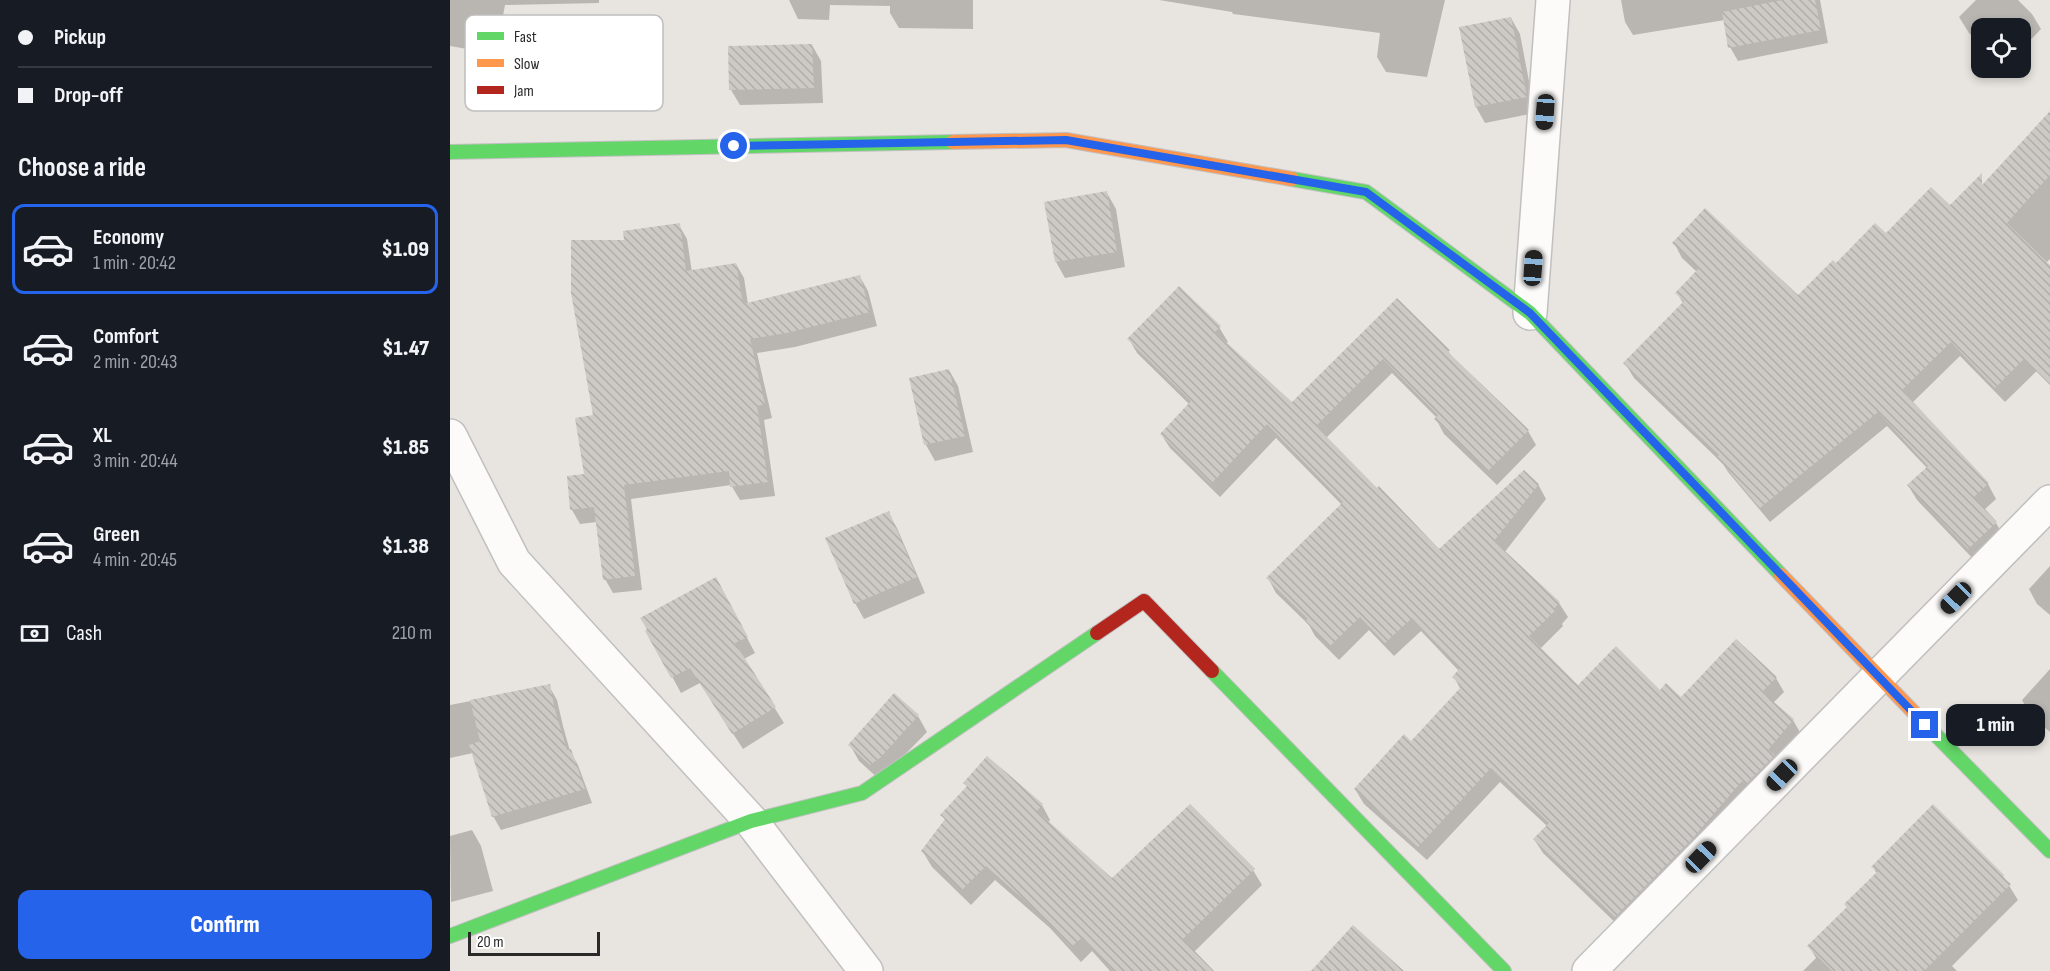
<!DOCTYPE html>
<html lang="en">
<head>
<meta charset="utf-8">
<style>
  :root { --surface:#171b24; --page:#20242c; --text:#f1f3f6; --muted:#9ea1a6; --line:#363941; --accent:#2563eb }
  body { margin:0; font-family:"Sofia Sans Condensed",sans-serif; background:var(--page); color:var(--text); height:100vh; display:flex; flex-direction:column; font-size:22px; white-space:nowrap }
  * { box-sizing:border-box; margin:0 }
  p { font-size:20px; color:var(--muted) }
  .icon { flex:none; width:33px; height:33px; fill:none; stroke:currentColor; stroke-width:2; stroke-linecap:round; stroke-linejoin:round }
  .map { position:relative; flex:1; overflow:hidden }
  .panel { display:flex; flex-direction:column; background:var(--surface); width:450px }
  .panel>* { flex:none }
  .banner { display:grid; align-content:center; height:132px; padding:0 18px; background:var(--surface) }
  .tools { position:absolute; left:1521px; top:18px; display:grid; gap:12px }
  .tools a { display:grid; place-items:center; width:60px; height:60px; border-radius:12px; background:var(--surface); box-shadow:0 3px 9px #0003; font-size:30px }
  .scale { position:absolute; left:18px; bottom:15px; width:132px; box-sizing:border-box; padding-left:6px; border:3px solid #292929; border-top:0; font-size:16px; line-height:21px; white-space:nowrap; color:#292929; -webkit-text-stroke:4px #fff; paint-order:stroke }
  .end { position:absolute; width:27px; height:27px; margin:-14px; border:8px solid #2563eb; background:#fff; box-shadow:0 0 0 3px #fff }
  .from { border-radius:50% }
  .bubble { position:absolute; height:42px; border-radius:12px; background:var(--surface); box-shadow:0 3px 9px #0003; font-size:20px; font-weight:800; line-height:42px; text-align:center }
  .car { position:absolute; width:18px; height:36px; margin:-18px -9px; border-radius:8px; box-shadow:0 0 4px 2px #0007; background:linear-gradient(#222 24%,#8ab4d8 0 40%,#222 0 76%,#8ab4d8 0 86%,#222 0) }
  .banner b { display:flex; align-items:center; gap:21px; height:57px; font-size:22px }
  .banner b+b { border-top:2px solid var(--line) }
  .banner i { width:15px; height:15px; background:var(--text) }
  ul { padding:0; list-style:none }
  li { display:flex; align-items:center; gap:18px; height:90px; margin:0 12px 9px; padding:0 6px; border:3px solid transparent; border-radius:12px }
  li div { flex:1 }
  li b { display:block; font-size:22px }
  li em { font-style:normal; font-weight:800 }
  li.active { border-color:var(--accent) }
  li>.icon { width:54px; height:54px; stroke-width:1.5 }
  h2 { padding:0 18px; font-size:27px; line-height:72px }
  .pay { display:flex; align-items:center; gap:15px; height:66px; padding:0 18px; font-size:22px }
  .pay p { margin-inline-start:auto }
  .cta { display:flex; gap:12px; margin-top:auto; padding:12px 18px }
  .cta a { flex:1; height:69px; border-radius:12px; background:var(--accent); color:#fff; font-size:24px; font-weight:800; line-height:69px; text-align:center }
  main { display:flex; flex:1; min-height:0 }
  .map>svg:first-child { display:block }
  .shadow { fill:#0003 }
  .building { fill:url(#building-back-hatch) }
  .lines { fill:none; stroke-linecap:round; stroke-linejoin:round }
  .street-casing { stroke:#c1c0c1; stroke-width:36 }
  .fast-casing { stroke:#c1c0c1; stroke-width:16 }
  .slow-casing { stroke:#c1c0c1; stroke-width:16 }
  .jam-casing { stroke:#c1c0c1; stroke-width:16 }
  .street { stroke:#fcfbfa; stroke-width:33 }
  .fast { stroke:#63d668; stroke-width:14 }
  .slow { stroke:#ff974d; stroke-width:14 }
  .jam { stroke:#b3261e; stroke-width:14 }
  .route { stroke:#2563eb; stroke-width:8 }
  .key { fill:#fff; stroke:#bfbfbf; stroke-width:1.5 }
  .key-label { font-size:16px; fill:#292929 }
</style>
</head>
<body>
<main>
<section class="panel">
<div class="banner">
<b><i class="from"></i>Pickup</b>
<b><i></i>Drop-off</b>
</div>
<h2>Choose a ride</h2>
<ul>
<li class="active"><svg class="icon" aria-label="car" viewBox="0 0 24 24"><path d="M5 17H2v-5l4-1 3-4h7l3 4 3 1v5h-3M9 17h6M6 11h13"/><circle cx="7" cy="17" r="2"/><circle cx="17" cy="17" r="2"/></svg><div><b>Economy</b><p>1 min · 20:42</p></div><em>$1.09</em></li>
<li><svg class="icon" aria-label="car" viewBox="0 0 24 24"><path d="M5 17H2v-5l4-1 3-4h7l3 4 3 1v5h-3M9 17h6M6 11h13"/><circle cx="7" cy="17" r="2"/><circle cx="17" cy="17" r="2"/></svg><div><b>Comfort</b><p>2 min · 20:43</p></div><em>$1.47</em></li>
<li><svg class="icon" aria-label="car" viewBox="0 0 24 24"><path d="M5 17H2v-5l4-1 3-4h7l3 4 3 1v5h-3M9 17h6M6 11h13"/><circle cx="7" cy="17" r="2"/><circle cx="17" cy="17" r="2"/></svg><div><b>XL</b><p>3 min · 20:44</p></div><em>$1.85</em></li>
<li><svg class="icon" aria-label="car" viewBox="0 0 24 24"><path d="M5 17H2v-5l4-1 3-4h7l3 4 3 1v5h-3M9 17h6M6 11h13"/><circle cx="7" cy="17" r="2"/><circle cx="17" cy="17" r="2"/></svg><div><b>Green</b><p>4 min · 20:45</p></div><em>$1.38</em></li>
</ul>
<div class="pay"><svg class="icon" aria-label="cash" viewBox="0 0 24 24"><path d="M3 7h18v10H3z"/><circle cx="12" cy="12" r="2"/></svg>Cash<p>210 m</p></div>
<div class="cta"><a>Confirm</a></div>
</section>
<div class="map">
<svg width="1600" height="971" viewBox="0 0 1600 971">
  <defs>
    <pattern id="building-back-hatch" width="6" height="6" patternUnits="userSpaceOnUse" patternTransform="scale(1.5)"><rect width="6" height="6" fill="#cdcac6"/><path d="M-1 5l2 2M0 0l6 6M5-1l2 2" fill="none" stroke="#b0aeaa"/></pattern>
  </defs>
  <rect width="100%" height="100%" fill="#e8e4df"/>
  <g class="shadow">
    <polygon points="0,0 149,0 149,3 55,5 46,54 0,46"/>
    <polygon points="339,0 523,0 523,29 449,28 440,13 440,6 380,5 379,20 348,19"/>
    <polygon points="709,0 995,0 977,77 936,72 927,57 930,33 783,14 782,12"/>
    <polygon points="1171,0 1370,0 1378,43 1288,61 1280,47 1275,20 1183,35 1175,22"/>
    <polygon points="1526,0 1568,0 1582,14 1591,29 1570,51 1570,28 1532,28 1532,45 1519,33 1509,17"/>
    <polygon points="1061,18 1070,34 1085,113 1035,123 1026,107 1011,28"/>
    <polygon points="362,45 371,61 373,103 290,105 281,90"/>
    <polygon points="1600,135 1600,259 1596,263 1600,267 1600,358 1555,402 1510,356 1462,403 1538,484 1546,499 1534,510 1546,523 1555,538 1527,563 1467,500 1458,485 1477,468 1437,426 1320,522 1278,472 1273,464 1184,378 1175,363 1233,303 1227,293 1247,272 1232,258 1224,243 1348,297 1386,265 1436,235 1500,208 1524,195"/>
    <polygon points="657,193 666,209 675,267 615,278 606,262"/>
    <polygon points="229,225 237,239 242,272 286,264 294,278 298,304 410,277 418,291 427,326 345,347 307,353 322,418 314,420 325,496 290,500 281,485 181,499 192,590 163,593 155,579 147,522 130,524 122,510 118,478 136,476 144,416 176,242"/>
    <polygon points="947,300 998,351 1003,358 1078,431 1086,445 1047,485 994,434 986,419 987,418 942,373 876,438 989,551 1088,484 1096,499 1054,553 1109,603 1118,617 1112,624 1113,626 1090,649 1128,687 1210,692 1231,699 1326,678 1334,692 1323,703 1343,720 1351,734 1174,931 1093,853 1084,839 1098,827 1050,782 977,860 914,804 905,789 961,743 1011,690 1004,677 1009,671 971,631 944,656 919,630 889,660 865,636 859,625 826,593 818,578 892,505 826,438 770,497 720,448 711,434 739,404 687,353 679,339 769,327 778,342 775,344 842,404"/>
    <polygon points="499,370 508,386 523,452 485,461 476,445 461,379"/>
    <polygon points="438,513 447,528 475,593 414,619 405,603"/>
    <polygon points="1600,566 1600,615 1587,604 1579,589"/>
    <polygon points="274,594 305,653 294,659 334,723 293,749 250,683 231,693 197,631"/>
    <polygon points="1600,669 1600,732 1580,715 1572,700"/>
    <polygon points="99,686 107,700 113,726 120,751 128,765 142,803 51,830 43,816 23,753 0,758 0,705"/>
    <polygon points="468,716 477,732 430,780 409,761 400,745"/>
    <polygon points="592,805 600,820 598,823 663,880 803,870 812,885 744,952 762,971 660,971 642,951 631,962 600,928 545,880 521,905 482,867 473,852 496,821 492,815"/>
    <polygon points="22,830 31,846 43,891 1,902 0,836"/>
    <polygon points="1423,867 1553,876 1568,900 1502,966 1507,971 1353,971 1366,958 1359,946 1398,908 1427,874"/>
  </g>
  <g class="building">
    <polygon points="1333,0 1365,0 1371,30 1278,48 1272,12"/>
    <polygon points="1061,17 1077,97 1025,107 1009,27"/>
    <polygon points="362,44 364,88 279,90 278,46"/>
    <polygon points="1600,111 1600,175 1557,223 1600,265 1600,385 1574,359 1545,388 1501,342 1452,390 1539,483 1524,497 1547,522 1518,549 1457,485 1478,466 1428,412 1310,508 1267,457 1269,455 1173,363 1234,301 1225,293 1249,268 1222,243 1255,208 1348,295 1383,260 1386,263 1425,223 1436,233 1481,187 1500,205 1532,173 1532,185"/>
    <polygon points="657,191 667,252 605,262 594,202"/>
    <polygon points="230,223 236,271 286,263 293,304 410,275 420,312 337,333 300,339 315,404 307,406 318,482 280,487 279,471 174,485 185,576 153,580 144,507 120,510 117,476 134,474 125,418 143,415 121,293 121,240 174,240 173,231"/>
    <polygon points="729,286 771,326 765,332 842,402 947,298 1000,350 998,352 1079,430 1038,471 984,419 988,415 933,359 866,426 927,488 929,486 989,549 1074,470 1089,484 1044,541 1110,602 1104,609 1106,610 1079,636 1128,685 1166,646 1210,690 1216,683 1231,697 1286,639 1327,677 1312,692 1344,719 1318,750 1325,755 1296,784 1292,781 1243,838 1165,917 1083,839 1099,823 1041,768 968,847 904,789 954,734 961,741 1012,686 1002,677 1010,668 962,618 935,643 910,617 880,646 855,621 858,619 816,578 893,502 817,424 761,484 710,434 741,401 677,339"/>
    <polygon points="499,369 515,436 474,445 459,378"/>
    <polygon points="439,511 467,577 404,604 375,538"/>
    <polygon points="266,577 298,637 285,643 326,707 282,734 240,668 221,678 195,631 197,629 190,618"/>
    <polygon points="100,684 105,710 117,750 121,749 135,789 42,817 19,745 30,741 20,700"/>
    <polygon points="444,693 469,715 431,757 420,765 398,745"/>
    <polygon points="537,756 593,804 587,811 662,878 740,804 805,869 733,939 764,971 663,971 633,937 621,947 589,913 536,866 512,890 471,851 495,819 490,815 517,786 513,783"/>
    <polygon points="1483,804 1554,875 1553,877 1561,884 1474,971 1382,971 1357,946 1397,907 1394,904 1428,871 1421,867"/>
    <polygon points="903,925 954,971 861,971"/>
  </g>
  <g class="lines">
    <defs>
      <g id="street">
        <polyline points="1080,313 1103,0"/>
        <polyline points="0,436 64,562 301,821 416,971"/>
        <polyline points="1139,971 1600,502"/>
      </g>
      <g id="fast">
        <polyline points="0,152 503,142"/>
        <polyline points="842,179 916,192 1080,313 1331,575"/>
        <polyline points="762,671 1054,971"/>
        <polyline points="1476,725 1600,851"/>
        <polyline points="0,936 301,821 412,793 647,633"/>
      </g>
      <g id="slow">
        <polyline points="503,142 616,140 842,179"/>
        <polyline points="1331,575 1476,725"/>
      </g>
      <polyline id="jam" points="647,633 694,601 762,671"/>
    </defs>
    <use href="#street" class="street-casing"/>
    <use href="#fast" class="fast-casing"/>
    <use href="#slow" class="slow-casing"/>
    <use href="#jam" class="jam-casing"/>
    <use href="#street" class="street"/>
    <use href="#fast" class="fast"/>
    <use href="#slow" class="slow"/>
    <use href="#jam" class="jam"/>
  </g>
  <g class="lines">
    <polyline class="route" points="284,146 616,140 916,192 1080,313 1475,725"/>
  </g>
  <rect x="15" y="15" width="198" height="96" rx="9" class="key"/>
  <rect x="27" y="32" width="27" height="8" fill="#63d668"/>
  <rect x="27" y="59" width="27" height="8" fill="#ff974d"/>
  <rect x="27" y="86" width="27" height="8" fill="#b3261e"/>
  <g class="key-label">
    <text x="64" y="42">Fast</text>
    <text x="64" y="69">Slow</text>
    <text x="64" y="96">Jam</text>
  </g>
</svg>
<div class="tools">
<a><svg class="icon" aria-label="locate" viewBox="0 0 24 24"><circle cx="12" cy="12" r="6"/><path d="M12 2v4M12 18v4M2 12h4M18 12h4"/></svg></a>
</div>
<div class="scale">20 m</div>
<i class="end from" style="left:284px;top:146px"></i>
<i class="end" style="left:1475px;top:725px"></i>
<div class="bubble" style="left:1496px;top:704px;width:99px">1 min</div>
<i class="car" style="left:1095px;top:112px;rotate:184deg"></i>
<i class="car" style="left:1083px;top:268px;rotate:4deg"></i>
<i class="car" style="left:1506px;top:598px;rotate:224deg"></i>
<i class="car" style="left:1332px;top:775px;rotate:224deg"></i>
<i class="car" style="left:1251px;top:857px;rotate:44deg"></i>
</div>
</main>
</body>
</html>
